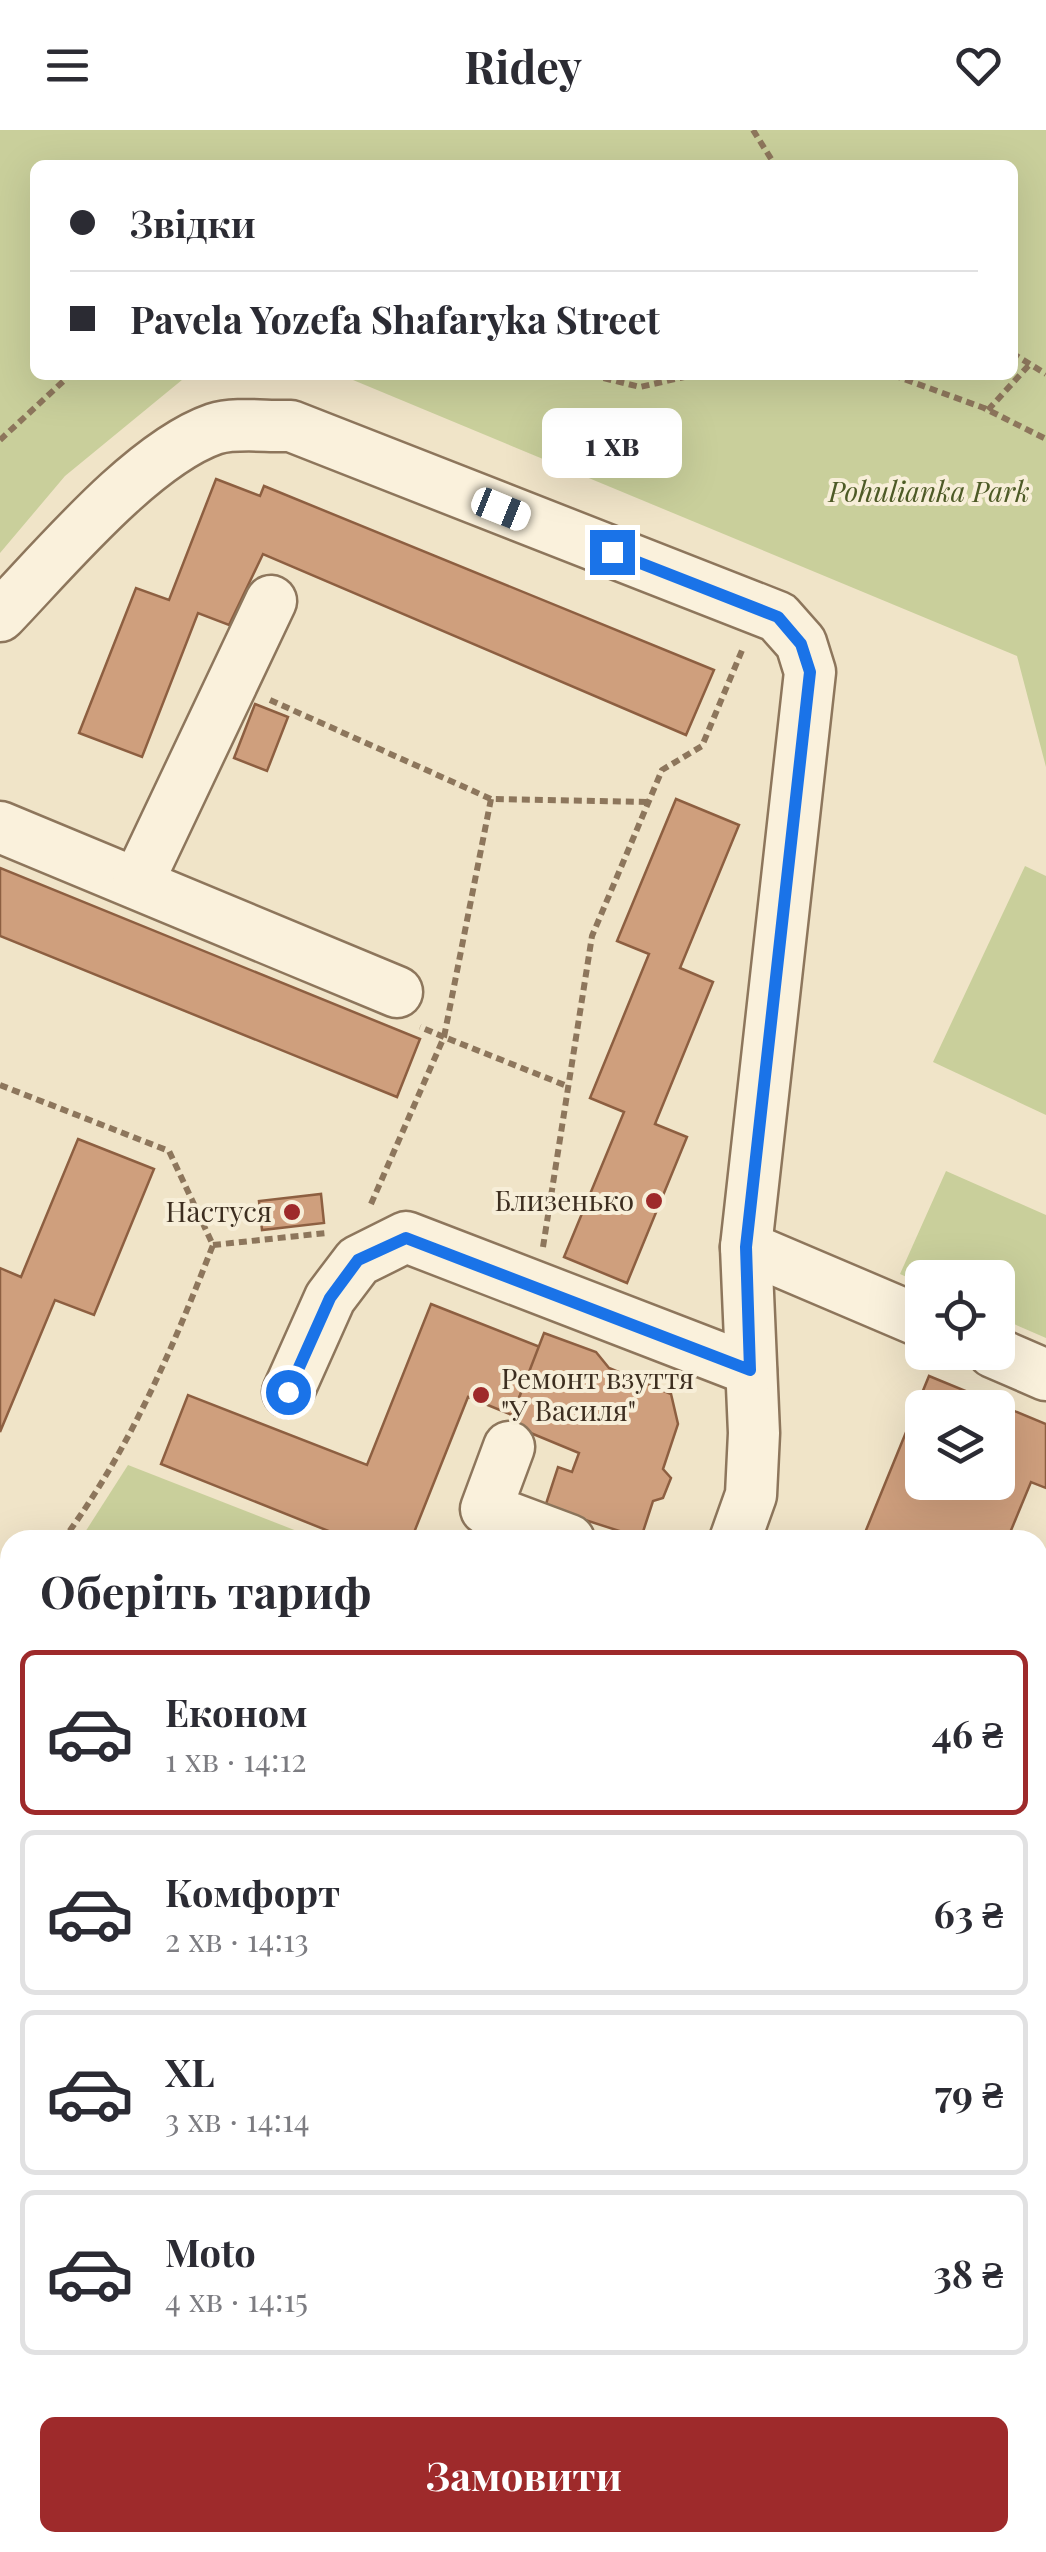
<!DOCTYPE html>
<html lang="uk">
<head>
<meta charset="utf-8">
<style>
  :root { --surface:#fff; --page:#f7f7f7; --text:#2b2b33; --muted:#7c7c81; --line:#e1e1e2; --accent:#9e2a2b }
  body { margin:0; font-family:"Playfair Display",serif; background:var(--page); color:var(--text); height:100vh; display:flex; flex-direction:column; font-size:38px; white-space:nowrap }
  * { box-sizing:border-box; margin:0 }
  p { font-size:32px; color:var(--muted) }
  .icon { flex:none; width:55px; height:55px; fill:none; stroke:currentColor; stroke-width:2; stroke-linecap:round; stroke-linejoin:round }
  .map { position:relative; flex:1; overflow:hidden }
  .details { position:absolute; left:0px; top:1400px; width:1048px; height:1022px; display:flex; flex-direction:column; background:var(--surface); border-radius:30px 30px 0 0; box-shadow:0 10px 40px #0002 }
  .details>* { flex:none }
  .guide { position:absolute; left:30px; top:30px; width:988px; height:220px; border-radius:15px; box-shadow:0 10px 40px #0002; display:grid; align-content:center; height:220px; padding:0 40px; background:var(--surface) }
  .controls { position:absolute; left:905px; top:1130px; display:grid; gap:20px }
  .controls a { display:grid; place-items:center; width:110px; height:110px; border-radius:15px; background:var(--surface); box-shadow:0 10px 40px #0002; font-size:50px }
  .end { position:absolute; width:45px; height:45px; margin:-22px; border:12px solid #1a73e8; background:#fff; box-shadow:0 0 0 5px #fff }
  .from { border-radius:50% }
  .bubble { position:absolute; height:70px; border-radius:15px; background:var(--surface); box-shadow:0 10px 40px #0002; font-size:32px; font-weight:700; line-height:70px; text-align:center }
  .car { position:absolute; width:30px; height:60px; margin:-30px -15px; border-radius:12px; box-shadow:0 0 8px 2px #0007; background:linear-gradient(#fff 24%,#345 0 40%,#fff 0 76%,#345 0 86%,#fff 0) }
  .guide b { display:flex; align-items:center; gap:35px; height:95px; font-size:38px }
  .guide b+b { border-top:2px solid var(--line) }
  .guide i { width:25px; height:25px; background:var(--text) }
  ul { padding:0; list-style:none }
  li { display:flex; align-items:center; gap:30px; height:165px; margin:0 20px 15px; padding:0 20px; border:5px solid var(--line); border-radius:15px }
  li div { flex:1 }
  li b { display:block; font-size:38px }
  li em { font-style:normal; font-weight:700 }
  li.on { border-color:var(--accent) }
  li>.icon { width:90px; height:90px; stroke-width:1.5 }
  h2 { padding:0 40px; font-size:45px; line-height:120px }
  .button { display:flex; gap:20px; margin-top:auto; padding:20px 40px }
  .button a { flex:1; height:115px; border-radius:15px; background:var(--accent); color:#fff; font-size:40px; font-weight:700; line-height:115px; text-align:center }
  header { display:flex; justify-content:space-between; align-items:center; height:130px; padding:0 40px; background:var(--surface); font-size:45px; font-weight:700 }
  .map>svg:first-child { display:block }
  .green { fill:#c9cf9b }
  .building { fill:#cf9f7d; stroke:#8d5f41; stroke-width:2.5; fill-rule:evenodd }
  .lines { fill:none; stroke-linecap:round; stroke-linejoin:round }
  .minor-casing { stroke:#8d765c; stroke-width:55 }
  .path { stroke:#8d765c; stroke-width:6; stroke-dasharray:8 5; stroke-linecap:butt }
  .minor { stroke:#faf1dc; stroke-width:50 }
  .route { stroke:#1a73e8; stroke-width:12 }
  .poi-dot { fill:#9e2a2b; stroke:#f7eed8; stroke-width:4 }
  .labels { text-anchor:middle; stroke-width:8; stroke-linejoin:round; paint-order:stroke }
  .park-label { font-size:28px; font-style:italic; fill:#4d5a26; stroke:#f7eed8 }
  .poi-label { font-size:28px; fill:#3d2e20; stroke:#f7eed8; text-anchor:end }
</style>
</head>
<body>
<header><svg class="icon" aria-label="menu" viewBox="0 0 24 24"><path d="M4 6h16M4 12h16M4 18h16"/></svg>Ridey<svg class="icon" aria-label="heart" viewBox="0 0 24 24"><path d="M12 20l-8-8c-3-5 5-10 8-4 3-6 11-1 8 4z"/></svg></header>
<div class="map">
<svg width="1046" height="2422" viewBox="0 0 1046 2422">
  <rect width="100%" height="100%" fill="#f0e4c8"/>
  <g class="green">
    <polygon points="0,0 1046,0 1046,637 1017,526 341,245 1012,245 1012,35 35,35 35,245 188,245 65,346 0,423"/>
    <polygon points="1025,736 1046,746 1046,985 933,932"/>
    <polygon points="946,1041 1046,1085 1046,1208 998,1187 998,1148 922,1148 922,1154 900,1144"/>
    <polygon points="128,1335 320,1410 80,1410"/>
    <polygon points="1038,1821 1046,1824 1046,1942 1038,1939"/>
    <polygon points="10,2392 10,2412 64,2413 76,2417 74,2422 0,2422 0,2394"/>
    <polygon points="413,2412 727,2412 738,2422 413,2422"/>
    <polygon points="813,2413 997,2413 993,2422 823,2422"/>
  </g>
  <g class="building">
    <polygon points="216,349 260,366 264,356 714,540 686,605 263,424 229,495 198,483 142,627 79,603 136,458 169,470"/>
    <polygon points="255,574 288,587 267,641 234,628"/>
    <polygon points="676,669 739,695 680,838 713,852 655,994 687,1007 627,1153 564,1127 624,982 590,968 649,824 617,811"/>
    <polygon points="0,738 420,909 397,967 0,806"/>
    <polygon points="78,1009 154,1039 94,1185 55,1170 0,1302 0,1138 21,1147"/>
    <polygon points="321,1064 324,1093 262,1100 259,1071"/>
    <polygon points="431,1174 540,1217 512,1285 468,1267 411,1410 351,1410 161,1334 188,1265 367,1335"/>
    <polygon points="544,1203 596,1222 609,1238 671,1264 678,1294 663,1339 671,1348 663,1368 653,1371 641,1408 545,1377 558,1337 572,1342 579,1323 509,1294"/>
    <path d="M929,1246L1046,1294V1358L1031,1352L1007,1410H862ZM922,1278H998V1352H922Z"/>
    <polygon points="1038,1481 1046,1485 1046,1562 1038,1559"/>
    <polygon points="1038,1559 1046,1562 1046,1607 1038,1628"/>
    <polygon points="0,1579 10,1584 10,1664 0,1659"/>
    <polygon points="0,1929 10,1933 10,1976 0,1972"/>
    <polygon points="1038,2003 1046,2007 1046,2068 1041,2079 1046,2081 1046,2197 1038,2193"/>
    <polygon points="0,2043 10,2047 10,2166 0,2162"/>
    <polygon points="0,2258 10,2262 10,2335 0,2331"/>
    <polygon points="217,2412 292,2412 288,2422 213,2422"/>
  </g>
  <g class="lines">
    <defs>
      <g id="minor">
        <path d="M0,486C53,431 142,324 214,299C236,292 267,297 291,296L778,487L801,513L810,542L746,1117L754,1303L751,1365L735,1410"/>
        <polyline points="0,697 397,862"/>
        <polyline points="138,752 271,471"/>
        <polyline points="746,1117 922,1192"/>
        <polyline points="993,1222 1046,1245"/>
        <polyline points="288,1262 330,1168 358,1131 406,1107 751,1240"/>
        <polyline points="509,1317 486,1379 569,1410"/>
        <polyline points="0,1724 10,1702"/>
        <polyline points="0,2000 10,2004"/>
        <polyline points="0,2219 10,2223"/>
        <polyline points="774,2412 784,2422"/>
        <polyline points="397,2422 398,2412"/>
      </g>
    </defs>
    <use href="#minor" class="minor-casing"/>
    <g class="path">
      <polyline points="753,0 775,35"/>
      <polyline points="1012,223 1046,244"/>
      <polyline points="591,245 640,257 693,245"/>
      <polyline points="893,245 984,278 1046,309"/>
      <polyline points="988,280 1030,234"/>
      <polyline points="0,310 70,245"/>
      <polyline points="270,570 491,669 648,672"/>
      <polyline points="491,669 444,907 567,956"/>
      <path d="M0,955L169,1021L213,1115C172,1220 130,1319 63,1410"/>
      <polyline points="371,1074 444,907 420,897"/>
      <polyline points="213,1115 326,1103"/>
      <polyline points="543,1117 592,806 662,640 702,616 743,518"/>
      <polyline points="0,1488 5,1490 10,1482"/>
      <polyline points="0,1552 10,1552"/>
      <polyline points="1038,1713 1046,1716"/>
      <polyline points="1038,1766 1046,1769"/>
      <polyline points="0,1878 10,1875"/>
      <polyline points="1038,2374 1046,2354"/>
      <polyline points="0,2376 10,2380"/>
      <polyline points="0,2385 10,2382"/>
      <polyline points="107,2412 110,2422"/>
      <polyline points="442,2413 469,2422"/>
      <polyline points="83,2422 86,2412"/>
      <polyline points="590,2422 595,2412"/>
      <polyline points="1017,2422 1021,2412"/>
    </g>
    <use href="#minor" class="minor"/>
  </g>
  <g class="lines">
    <polyline class="route" points="288,1262 330,1168 358,1130 406,1108 750,1240 746,1117 810,542 801,514 778,487 612,422"/>
  </g>
  <g class="poi-dot">
    <circle cx="654" cy="1071" r="10"/>
    <circle cx="292" cy="1082" r="10"/>
    <circle cx="481" cy="1265" r="10"/>
  </g>
  <g class="labels">
    <g class="park-label">
      <text x="929" y="372">Pohulianka Park</text>
    </g>
    <g class="poi-label">
      <text x="634" y="1081">Близенько</text>
      <text x="272" y="1092">Настуся</text>
      <text x="501" y="1259" text-anchor="start">Ремонт взуття<tspan x="501" dy="32">"У Василя"</tspan></text>
    </g>
  </g>
</svg>
<div class="controls">
<a><svg class="icon" aria-label="locate" viewBox="0 0 24 24"><circle cx="12" cy="12" r="6"/><path d="M12 2v4M12 18v4M2 12h4M18 12h4"/></svg></a>
<a><svg class="icon" aria-label="layers" viewBox="0 0 24 24"><path d="M12 4l9 5-9 5-9-5zM3 14l9 5 9-5"/></svg></a>
</div>
<i class="end from" style="left:288px;top:1262px"></i>
<i class="end" style="left:612px;top:422px"></i>
<div class="bubble" style="left:542px;top:278px;width:140px">1 хв</div>
<i class="car" style="left:501px;top:379px;rotate:112deg"></i>
<div class="guide">
<b><i class="from"></i>Звідки</b>
<b><i></i>Pavela Yozefa Shafaryka Street</b>
</div>
<section class="details">
<h2>Оберіть тариф</h2>
<ul>
<li class="on"><svg class="icon" aria-label="car" viewBox="0 0 24 24"><path d="M5 17H2v-5l4-1 3-4h7l3 4 3 1v5h-3M9 17h6M6 11h13"/><circle cx="7" cy="17" r="2"/><circle cx="17" cy="17" r="2"/></svg><div><b>Економ</b><p>1 хв · 14:12</p></div><em>46 ₴</em></li>
<li><svg class="icon" aria-label="car" viewBox="0 0 24 24"><path d="M5 17H2v-5l4-1 3-4h7l3 4 3 1v5h-3M9 17h6M6 11h13"/><circle cx="7" cy="17" r="2"/><circle cx="17" cy="17" r="2"/></svg><div><b>Комфорт</b><p>2 хв · 14:13</p></div><em>63 ₴</em></li>
<li><svg class="icon" aria-label="car" viewBox="0 0 24 24"><path d="M5 17H2v-5l4-1 3-4h7l3 4 3 1v5h-3M9 17h6M6 11h13"/><circle cx="7" cy="17" r="2"/><circle cx="17" cy="17" r="2"/></svg><div><b>XL</b><p>3 хв · 14:14</p></div><em>79 ₴</em></li>
<li><svg class="icon" aria-label="car" viewBox="0 0 24 24"><path d="M5 17H2v-5l4-1 3-4h7l3 4 3 1v5h-3M9 17h6M6 11h13"/><circle cx="7" cy="17" r="2"/><circle cx="17" cy="17" r="2"/></svg><div><b>Moto</b><p>4 хв · 14:15</p></div><em>38 ₴</em></li>
</ul>
<div class="button"><a>Замовити</a></div>
</section>
</div>
</body>
</html>
